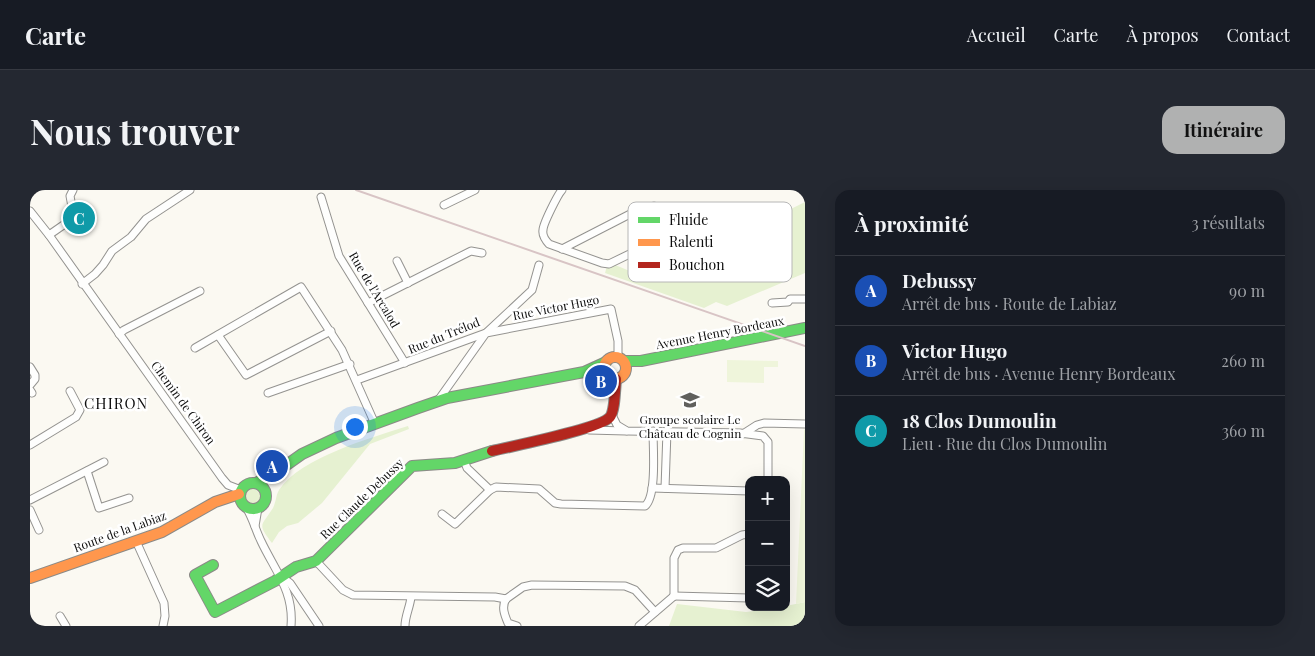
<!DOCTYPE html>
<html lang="fr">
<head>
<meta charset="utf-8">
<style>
  body { margin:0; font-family:"Playfair Display",serif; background:#242831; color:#f1f3f6 }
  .controls { position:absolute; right:15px; bottom:15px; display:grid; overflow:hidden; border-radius:10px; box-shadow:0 5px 20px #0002 }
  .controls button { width:45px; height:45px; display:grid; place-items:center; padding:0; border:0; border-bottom:1px solid #363941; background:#171b24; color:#f1f3f6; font:25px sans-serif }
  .you { position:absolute; left:324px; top:236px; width:18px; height:18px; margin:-12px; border:4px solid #fff; border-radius:50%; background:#1a73e8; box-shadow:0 0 0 8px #1a73e833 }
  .badge { display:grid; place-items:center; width:32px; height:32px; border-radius:50%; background:#b0b1b1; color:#fff; font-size:16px; font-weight:700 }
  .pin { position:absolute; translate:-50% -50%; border:2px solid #fff; box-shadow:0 1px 5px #0006 }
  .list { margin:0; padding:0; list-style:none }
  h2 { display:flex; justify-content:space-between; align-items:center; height:65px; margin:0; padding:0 20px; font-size:21px }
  h2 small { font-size:16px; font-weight:400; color:#9ea1a6 }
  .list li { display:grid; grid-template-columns:32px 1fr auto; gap:15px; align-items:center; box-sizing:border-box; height:70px; padding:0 20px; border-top:1px solid #363941 }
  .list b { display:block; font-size:19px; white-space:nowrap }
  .list p { margin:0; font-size:16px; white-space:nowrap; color:#9ea1a6 }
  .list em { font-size:16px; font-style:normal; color:#9ea1a6 }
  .icon { flex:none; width:28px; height:28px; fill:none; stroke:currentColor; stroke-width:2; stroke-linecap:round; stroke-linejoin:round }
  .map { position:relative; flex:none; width:775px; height:436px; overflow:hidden; border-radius:15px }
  header { display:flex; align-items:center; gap:30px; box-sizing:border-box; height:70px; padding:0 25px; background:#171b24; border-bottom:1px solid #363941 }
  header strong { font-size:24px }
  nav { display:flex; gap:28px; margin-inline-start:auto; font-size:18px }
  .intro { display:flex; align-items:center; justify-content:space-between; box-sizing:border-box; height:120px; padding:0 30px }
  h1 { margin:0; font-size:35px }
  .button { padding:12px 22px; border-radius:15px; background:#b0b1b1; color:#111; font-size:18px; font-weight:700 }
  main { display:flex; gap:30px; padding:0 30px }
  aside { flex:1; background:#171b24; border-radius:15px; box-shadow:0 5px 20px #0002 }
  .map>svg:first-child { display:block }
  .green { fill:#e6f1d1 }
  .pitch { fill:#eff5db }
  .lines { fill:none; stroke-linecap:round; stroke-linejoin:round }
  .street-casing { stroke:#949390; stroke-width:9 }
  .fast-casing { stroke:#8b8a87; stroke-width:12 }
  .slow-casing { stroke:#8b8a87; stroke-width:12 }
  .jam-casing { stroke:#8b8a87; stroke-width:12 }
  .street { stroke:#fefefd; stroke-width:7 }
  .fast { stroke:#63d668; stroke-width:10 }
  .slow { stroke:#ff974d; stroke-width:10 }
  .jam { stroke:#b3261e; stroke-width:10 }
  .rail { stroke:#d8c4c5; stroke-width:2 }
  .labels { text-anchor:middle; stroke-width:5; stroke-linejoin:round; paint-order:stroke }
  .street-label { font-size:12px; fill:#0d0d0d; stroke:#fff }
  .poi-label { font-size:12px; fill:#0d0d0d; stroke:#fff }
  .quarter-label { font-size:15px; letter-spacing:1px; fill:#0d0d0d; stroke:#fff }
  .key { fill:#fff; stroke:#b6b6b6; stroke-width:1 }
  .key-label { font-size:14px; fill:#0d0d0d }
</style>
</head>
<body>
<header>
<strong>Carte</strong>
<nav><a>Accueil</a><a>Carte</a><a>À propos</a><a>Contact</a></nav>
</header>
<div class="intro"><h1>Nous trouver</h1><a class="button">Itinéraire</a></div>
<main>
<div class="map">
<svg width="775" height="436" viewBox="0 0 775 436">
  <rect width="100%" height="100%" fill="#fbf9f2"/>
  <!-- green -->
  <g class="green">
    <path d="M 775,12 L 775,83 L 697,116 L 686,112 L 674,118 L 575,83 L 578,72 L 619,89 Z"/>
    <path d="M 378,236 L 379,239 L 340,254 L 292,313 L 268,333 L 257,336 L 249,342 L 242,353 C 227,333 231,337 243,318 C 246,312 246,305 249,300 C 271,267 341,248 378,236 Z"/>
    <circle cx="222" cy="307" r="8"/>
    <path d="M 775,412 L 775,436 L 639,436 L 647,414 L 716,422 L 756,417 L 756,416 Z"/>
  </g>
  <!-- pitch -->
  <g class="pitch">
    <path d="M 697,170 L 748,171 L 748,177 L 734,177 L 734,193 L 697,192 Z"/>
    <path d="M 775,239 L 775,412 L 766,414 L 774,240 Z"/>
  </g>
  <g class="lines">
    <!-- street casing -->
    <g class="street-casing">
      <g id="street">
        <path d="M 532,0 C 528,4 513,34 513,40 C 512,45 516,51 519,54 L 572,73 L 579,74 L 682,24 L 688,21 L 692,30"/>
        <path d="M 291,7 L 309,66 L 375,173"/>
        <path d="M 414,15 L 445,0"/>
        <path d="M 0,21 L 19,45 L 192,288 L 198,295 L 211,300"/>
        <path d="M 19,45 L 42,29 L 43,22 L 40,6 L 43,0"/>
        <path d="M 532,59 L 604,22 L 624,16"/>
        <path d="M 367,71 L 378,93"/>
        <path d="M 52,94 L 65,84 L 73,75 L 82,61 L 101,47 L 116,29 L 160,0"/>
        <path d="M 338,113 L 441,61 L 452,63"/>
        <path d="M 742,113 L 758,112 L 760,109 L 775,109"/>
        <path d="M 89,144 L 94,140 L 170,101"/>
        <path d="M 188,145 L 216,185 L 301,141"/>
        <path d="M 165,158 L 271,97 L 312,160 L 345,234"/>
        <path d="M 0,177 L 5,185 L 5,189 L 0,195"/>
        <path d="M 327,190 L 456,143 L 502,100 L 509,75"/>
        <path d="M 0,200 L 2,203"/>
        <path d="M 238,203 L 320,174"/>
        <path d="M 407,212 L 456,143 L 581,119 L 588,151 L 588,168"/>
        <path d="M 582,225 L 587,235 L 597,241 L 710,243 L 733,246 L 738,252 L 738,290"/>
        <path d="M 559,240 L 596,241"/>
        <path d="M 713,244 L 727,235 L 734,233 L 775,234"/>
        <path d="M 0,255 L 46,227 L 50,220 L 40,201"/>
        <path d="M 434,270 L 437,278 L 460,300"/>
        <path d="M 57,281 L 69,318 L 99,308"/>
        <path d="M 622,298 L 719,301"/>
        <path d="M 635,298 L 637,241"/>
        <path d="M 0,310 L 74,272"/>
        <path d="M 217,319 C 223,329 226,341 231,351 C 245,381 264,401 261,436"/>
        <path d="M 0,320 L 9,340"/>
        <path d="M 412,324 L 425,334 L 460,300 L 466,297 L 509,299 L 525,313 L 531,314 L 615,316 C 627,306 623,258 623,241"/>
        <path d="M 225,336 L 228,318"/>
        <path d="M 106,351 L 134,413 L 135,426 L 133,436"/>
        <path d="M 286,371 L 313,400 L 323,405 L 465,407 L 476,409"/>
        <path d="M 252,387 L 260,393 L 289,436"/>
        <path d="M 644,406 L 644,368 L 648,360 L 653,358 L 686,358 L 712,345 L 719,344"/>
        <path d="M 644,406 L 719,408"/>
        <path d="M 476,409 L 493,397 L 502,395 L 595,396 L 605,400 L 625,422"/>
        <path d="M 476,409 C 471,417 475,426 478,433 L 487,436"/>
        <path d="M 30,426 L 36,436"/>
        <path d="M 375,436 C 375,426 380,417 381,407"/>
        <path d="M 609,436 L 644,406"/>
      </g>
    </g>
    <!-- fast casing -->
    <g class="fast-casing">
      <g id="fast">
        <path d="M 594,171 L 611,171 L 775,138"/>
        <circle cx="223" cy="306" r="13"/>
        <path d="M 226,293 L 248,281 L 272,264 L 306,248 L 388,218 L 417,208 L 554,182 L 576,172"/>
        <path d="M 183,375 L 165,385 L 185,422 L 245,391 L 266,377 L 286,371 L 382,276 L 425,273 L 462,261"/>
      </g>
    </g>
    <!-- slow casing -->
    <g class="slow-casing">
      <g id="slow">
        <circle cx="585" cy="178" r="11"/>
        <path d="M 0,388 L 132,342 L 185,312 L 209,304"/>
      </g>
    </g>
    <!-- jam casing -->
    <g class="jam-casing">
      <path id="jam" d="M 462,261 C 482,256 570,239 580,227 C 585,221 585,198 586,189"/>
    </g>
    <!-- street -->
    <use href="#street" class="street"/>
    <!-- fast -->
    <use href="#fast" class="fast"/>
    <!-- slow -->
    <use href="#slow" class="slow"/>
    <!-- jam -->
    <use href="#jam" class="jam"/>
    <!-- rail -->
    <path class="rail" d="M 326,0 L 775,156"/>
  </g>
  <!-- icons -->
  <defs>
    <g id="school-bare" transform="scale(1.5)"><path d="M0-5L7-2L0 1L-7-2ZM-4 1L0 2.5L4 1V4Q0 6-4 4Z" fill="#60605d" stroke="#fff" stroke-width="2.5" paint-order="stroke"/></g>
  </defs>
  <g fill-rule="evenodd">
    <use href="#school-bare" x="660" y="210"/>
  </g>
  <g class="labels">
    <!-- street labels -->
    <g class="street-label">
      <text transform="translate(344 100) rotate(59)" y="4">Rue de l'Arcalod</text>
      <text transform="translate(526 118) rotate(-11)" y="4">Rue Victor Hugo</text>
      <text transform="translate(690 143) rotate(-11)" y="4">Avenue Henry Bordeaux</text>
      <text transform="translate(414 146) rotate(-22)" y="4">Rue du Trélod</text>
      <text transform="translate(153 213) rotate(54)" y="4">Chemin de Chiron</text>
      <text transform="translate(332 309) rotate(-44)" y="4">Rue Claude Debussy</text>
      <text transform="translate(90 342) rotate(-20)" y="4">Route de la Labiaz</text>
    </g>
    <!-- poi labels -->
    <g class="poi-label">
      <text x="660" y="234">Groupe scolaire Le<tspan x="660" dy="14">Château de Cognin</tspan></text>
    </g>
    <!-- quarter labels -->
    <g class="quarter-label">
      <text x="86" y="219">CHIRON</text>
    </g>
  </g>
  <!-- legend -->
  <rect x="598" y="12" width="164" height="80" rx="8" class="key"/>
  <rect x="608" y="27" width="22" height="6" fill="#63d668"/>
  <rect x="608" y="49" width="22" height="7" fill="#ff974d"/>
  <rect x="608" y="72" width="22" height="6" fill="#b3261e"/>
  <g class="key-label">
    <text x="639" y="35">Fluide</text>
    <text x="639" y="57">Ralenti</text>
    <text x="639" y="80">Bouchon</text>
  </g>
</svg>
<div class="controls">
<button>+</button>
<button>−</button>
<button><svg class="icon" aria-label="layers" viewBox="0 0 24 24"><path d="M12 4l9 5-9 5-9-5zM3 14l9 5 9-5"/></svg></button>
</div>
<div class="you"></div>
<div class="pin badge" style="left:242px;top:276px;background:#1a4fb4">A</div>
<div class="pin badge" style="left:571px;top:191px;background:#1a4fb4">B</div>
<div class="pin badge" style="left:49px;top:28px;background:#0f9aa8">C</div>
</div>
<aside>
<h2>À proximité<small>3 résultats</small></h2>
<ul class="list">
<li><span class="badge" style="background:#1a4fb4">A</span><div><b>Debussy</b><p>Arrêt de bus · Route de Labiaz</p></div><em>90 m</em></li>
<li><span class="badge" style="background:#1a4fb4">B</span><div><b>Victor Hugo</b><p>Arrêt de bus · Avenue Henry Bordeaux</p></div><em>260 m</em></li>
<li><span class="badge" style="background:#0f9aa8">C</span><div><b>18 Clos Dumoulin</b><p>Lieu · Rue du Clos Dumoulin</p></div><em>360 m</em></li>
</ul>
</aside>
</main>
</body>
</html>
